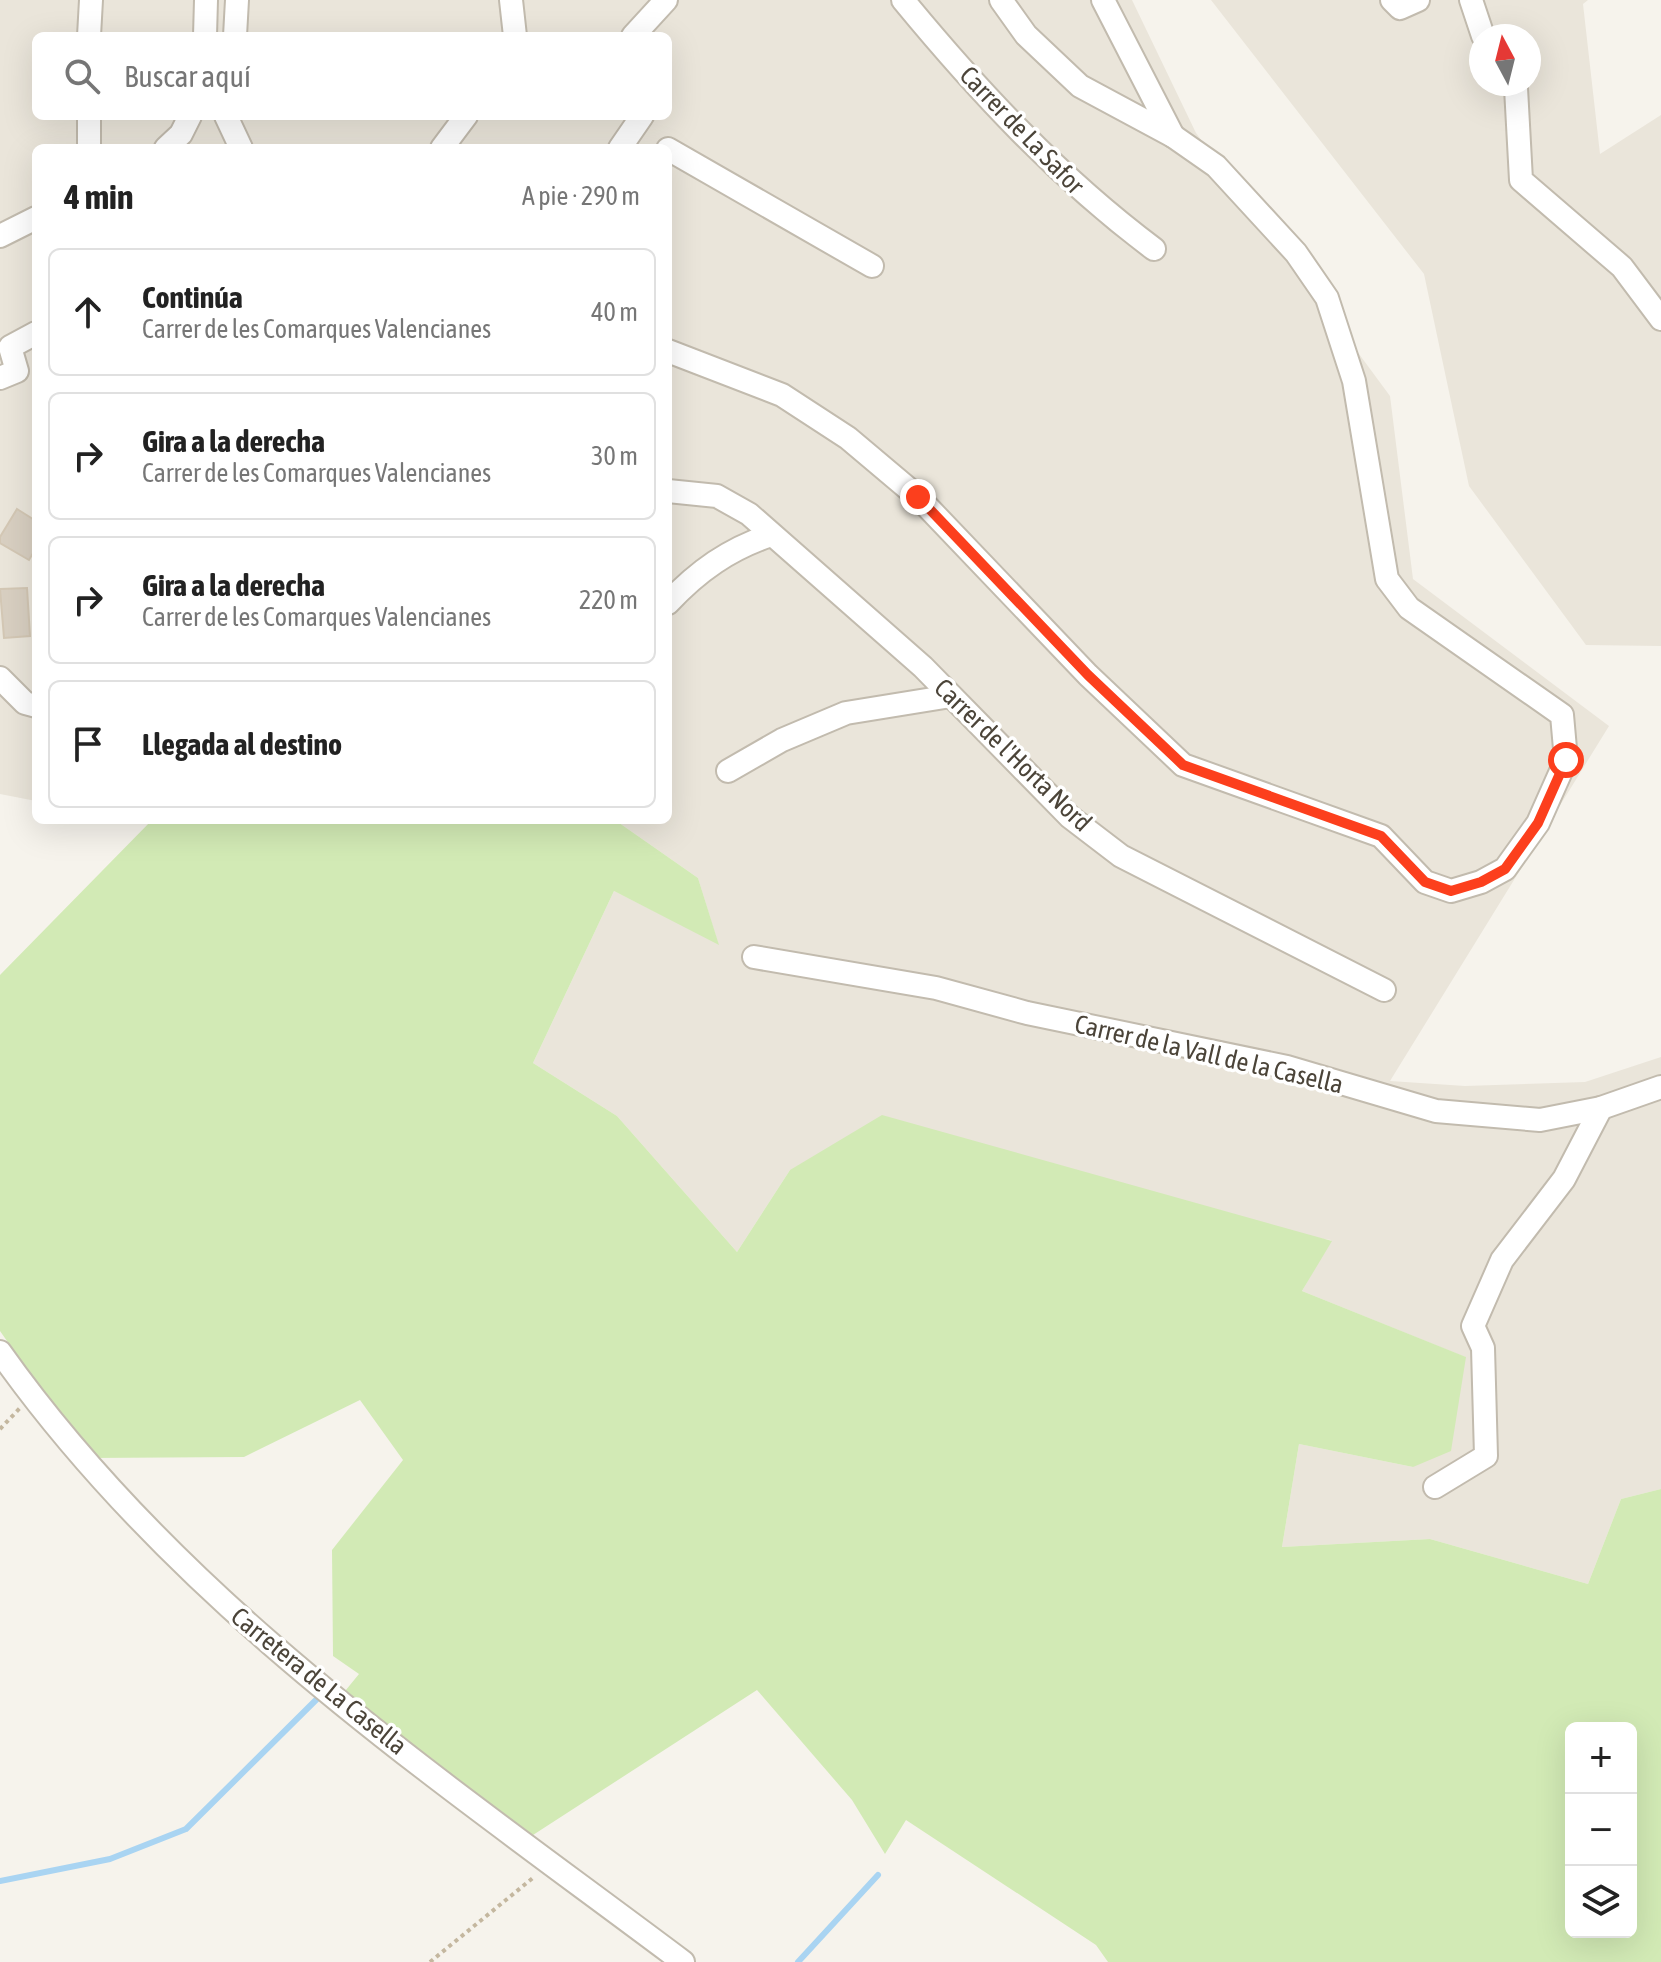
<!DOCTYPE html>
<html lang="es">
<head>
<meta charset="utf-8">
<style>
  body { margin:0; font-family:"Asap Condensed",sans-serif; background:#f6f6f6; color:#222 }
  .controls { position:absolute; right:24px; bottom:24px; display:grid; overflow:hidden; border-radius:12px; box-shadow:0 8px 32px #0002 }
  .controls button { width:72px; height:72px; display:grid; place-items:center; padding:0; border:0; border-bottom:2px solid #e0e0e0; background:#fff; color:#222; font:40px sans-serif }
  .compass { position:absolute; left:1469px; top:24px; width:72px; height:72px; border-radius:50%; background:#fff; box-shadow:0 8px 32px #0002; rotate:353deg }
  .stop { position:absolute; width:24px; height:24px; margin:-18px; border:6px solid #fc3f1d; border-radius:50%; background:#fff }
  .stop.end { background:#fc3f1d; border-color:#fff; box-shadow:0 2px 8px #0008 }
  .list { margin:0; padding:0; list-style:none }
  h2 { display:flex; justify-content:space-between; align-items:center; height:104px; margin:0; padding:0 32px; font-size:34px }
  h2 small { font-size:26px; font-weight:400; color:#767676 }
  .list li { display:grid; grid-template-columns:52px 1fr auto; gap:24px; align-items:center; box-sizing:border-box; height:128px; margin:0 16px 16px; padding:0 16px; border:2px solid #e0e0e0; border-radius:12px }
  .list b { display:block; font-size:30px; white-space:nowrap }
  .list p { margin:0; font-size:26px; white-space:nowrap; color:#767676 }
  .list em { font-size:26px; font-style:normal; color:#767676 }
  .icon { flex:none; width:44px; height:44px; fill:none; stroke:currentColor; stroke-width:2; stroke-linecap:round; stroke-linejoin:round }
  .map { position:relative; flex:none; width:1661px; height:1962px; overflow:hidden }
  .search { position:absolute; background:#fff; box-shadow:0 8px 32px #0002; left:32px; top:32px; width:640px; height:88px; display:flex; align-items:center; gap:20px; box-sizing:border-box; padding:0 28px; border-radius:12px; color:#767676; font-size:30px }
  .panel { position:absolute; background:#fff; box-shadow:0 8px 32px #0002; left:32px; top:144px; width:640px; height:680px; border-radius:12px }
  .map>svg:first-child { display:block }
  .residential { fill:#eae5da; fill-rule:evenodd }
  .green { fill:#d2eab5; fill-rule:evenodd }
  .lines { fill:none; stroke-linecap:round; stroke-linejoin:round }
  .stream { stroke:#a9d4f2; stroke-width:6 }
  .building { fill:#d8cfc1; stroke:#d3c7b4; stroke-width:2 }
  .minor-casing { stroke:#c2bbae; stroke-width:26 }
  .path { stroke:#c4b79f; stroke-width:4; stroke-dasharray:4 4; stroke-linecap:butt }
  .minor { stroke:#fff; stroke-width:22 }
  .route { stroke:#fc3f1d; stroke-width:10 }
  .labels { text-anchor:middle; stroke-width:7; stroke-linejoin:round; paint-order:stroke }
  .street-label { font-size:26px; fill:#4b4439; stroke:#fff }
</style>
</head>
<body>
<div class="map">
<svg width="1661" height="1962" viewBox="0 0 1661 1962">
  <rect width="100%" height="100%" fill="#f6f3ec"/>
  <!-- residential -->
  <g class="residential">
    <path d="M 0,0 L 1132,0 L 1196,133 L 1390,396 L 1413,579 L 1609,726 L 1390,1081 L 1465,1086 L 1585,1082 L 1661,1057 L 1661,1489 L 1621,1499 L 1588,1584 L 1430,1539 L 1282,1547 L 1299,1444 L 1413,1467 L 1465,1357 L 1302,1291 L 1331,1240 L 790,1170 L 737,1252 L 617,1116 L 533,1063 L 614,891 L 718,943 L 698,878 L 615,820 L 668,820 L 668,148 L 36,148 L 36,801 L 0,794 ZM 36,36 L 668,36 L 668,116 L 36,116 Z"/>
    <path d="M 1211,0 L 1588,0 L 1583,4 L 1600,154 L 1661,115 L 1661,646 L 1586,645 L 1469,486 L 1424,274 ZM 1481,36 L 1529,36 L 1529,84 L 1481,84 Z"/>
  </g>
  <!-- green -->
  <path class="green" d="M 152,820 L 615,820 L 698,878 L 719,945 L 614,891 L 533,1063 L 617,1116 L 737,1252 L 790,1170 L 882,1115 L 1332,1241 L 1302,1291 L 1466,1357 L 1451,1451 L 1413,1467 L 1299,1444 L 1282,1547 L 1430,1539 L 1588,1584 L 1621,1499 L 1661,1489 L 1661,1962 L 1108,1962 L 1096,1945 L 906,1820 L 885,1854 L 852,1800 L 757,1690 L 533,1835 L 341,1696 L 359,1674 L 333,1656 L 332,1550 L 403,1460 L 360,1400 L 244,1457 L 89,1458 L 0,1331 L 0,975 ZM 1571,1728 L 1631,1728 L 1631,1932 L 1571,1932 Z"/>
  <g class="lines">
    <!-- stream -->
    <g class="stream">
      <path d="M 0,1881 L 110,1859 L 186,1829 L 322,1694"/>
      <path d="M 798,1962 L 878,1875"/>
    </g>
  </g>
  <!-- building -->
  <g class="building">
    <path d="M 17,509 L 36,521 L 36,548 L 29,560 L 0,543 L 0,537 Z"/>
    <path d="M 27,588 L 30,636 L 4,638 L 0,589 Z"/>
  </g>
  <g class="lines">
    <!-- minor casing -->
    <g class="minor-casing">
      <g id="minor">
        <path d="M 511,0 L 515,36"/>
        <path d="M 903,0 C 978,91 1059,178 1154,249"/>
        <path d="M 1103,0 L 1173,136"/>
        <path d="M 1392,0 L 1400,8 L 1418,0"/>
        <path d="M 1471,0 L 1483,36"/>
        <path d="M 89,36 L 91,0"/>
        <path d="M 205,36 L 206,0"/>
        <path d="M 235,36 L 237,0"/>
        <path d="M 633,36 L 666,0"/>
        <path d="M 1512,84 L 1516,88 L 1521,180 L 1622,267 L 1661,319"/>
        <path d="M 226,116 L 241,148"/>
        <path d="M 89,148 L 89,116"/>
        <path d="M 166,148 L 181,134 L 190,116"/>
        <path d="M 442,148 L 466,116"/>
        <path d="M 620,148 L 642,116"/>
        <path d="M 668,149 L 872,266"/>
        <path d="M 0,236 L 36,218"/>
        <path d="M 668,351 L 782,395 L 848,438 L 918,497 L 1088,675 L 1183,765 L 1381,836 L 1425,882 L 1451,891 L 1481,882 L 1505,869 L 1538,823 L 1566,760 L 1562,715 L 1409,608 L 1387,579 L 1354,381 L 1327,298 L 1296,253 L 1216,166 L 1173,136 L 1080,86 L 1026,35 L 1001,0"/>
        <path d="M 0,378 L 17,371 L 10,347 L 36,333"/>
        <path d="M 668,491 L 717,496 L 749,514 L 923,667 L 1070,817 L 1121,856 L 1384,990"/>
        <path d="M 668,603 C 698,571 729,549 771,535"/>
        <path d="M 0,678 L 25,703 L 36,706"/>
        <path d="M 728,771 L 782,740 L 846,713 L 951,696"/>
        <path d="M 754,957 L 936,988 L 1027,1013 L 1287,1067 L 1436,1111 L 1540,1120 L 1601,1108 L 1661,1087"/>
        <path d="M 0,1352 C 179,1605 438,1778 683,1962"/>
        <path d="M 1435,1487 L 1486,1456 L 1483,1348 L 1473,1326 L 1502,1260 L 1564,1179 L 1601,1108"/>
      </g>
    </g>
    <!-- path -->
    <g class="path">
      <path d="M 0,1429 L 20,1408"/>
      <path d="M 430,1962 L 534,1877"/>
    </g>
    <!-- minor -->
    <use href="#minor" class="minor"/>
  </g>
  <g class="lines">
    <!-- route -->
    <path class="route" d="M 918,497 L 1088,675 L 1183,765 L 1381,836 L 1425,882 L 1451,891 L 1481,882 L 1505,869 L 1538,823 L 1566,760"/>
  </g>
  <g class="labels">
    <!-- street labels -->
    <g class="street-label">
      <text transform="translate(1022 130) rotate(46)" y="9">Carrer de La Safor</text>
      <text transform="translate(1013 755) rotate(44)" y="9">Carrer de l'Horta Nord</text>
      <text transform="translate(1209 1054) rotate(13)" y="9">Carrer de la Vall de la Casella</text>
      <text transform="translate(319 1681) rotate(39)" y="9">Carretera de La Casella</text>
    </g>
  </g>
</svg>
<div class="controls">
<button>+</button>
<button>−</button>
<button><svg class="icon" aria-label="layers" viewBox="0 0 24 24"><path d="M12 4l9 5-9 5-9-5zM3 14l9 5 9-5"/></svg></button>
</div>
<svg class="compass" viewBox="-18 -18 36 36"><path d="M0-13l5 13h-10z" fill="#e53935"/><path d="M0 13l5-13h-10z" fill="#767676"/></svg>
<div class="stop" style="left:1566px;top:760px"></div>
<div class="stop end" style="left:918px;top:497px"></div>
<div class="search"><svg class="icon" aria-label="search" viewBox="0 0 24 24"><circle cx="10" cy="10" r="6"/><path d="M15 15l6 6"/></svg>Buscar aquí</div>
<section class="panel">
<h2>4 min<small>A pie · 290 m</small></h2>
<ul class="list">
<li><svg class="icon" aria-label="ahead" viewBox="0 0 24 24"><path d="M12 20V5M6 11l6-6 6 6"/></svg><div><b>Continúa</b><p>Carrer de les Comarques Valencianes</p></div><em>40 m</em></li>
<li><svg class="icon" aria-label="right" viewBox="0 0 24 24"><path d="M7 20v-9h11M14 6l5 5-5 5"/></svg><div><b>Gira a la derecha</b><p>Carrer de les Comarques Valencianes</p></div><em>30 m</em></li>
<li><svg class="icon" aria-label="right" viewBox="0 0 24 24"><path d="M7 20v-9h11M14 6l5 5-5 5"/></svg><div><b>Gira a la derecha</b><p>Carrer de les Comarques Valencianes</p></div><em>220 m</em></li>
<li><svg class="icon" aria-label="arrive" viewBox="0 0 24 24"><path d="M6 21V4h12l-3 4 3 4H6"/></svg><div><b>Llegada al destino</b></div></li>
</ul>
</section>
</div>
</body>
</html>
